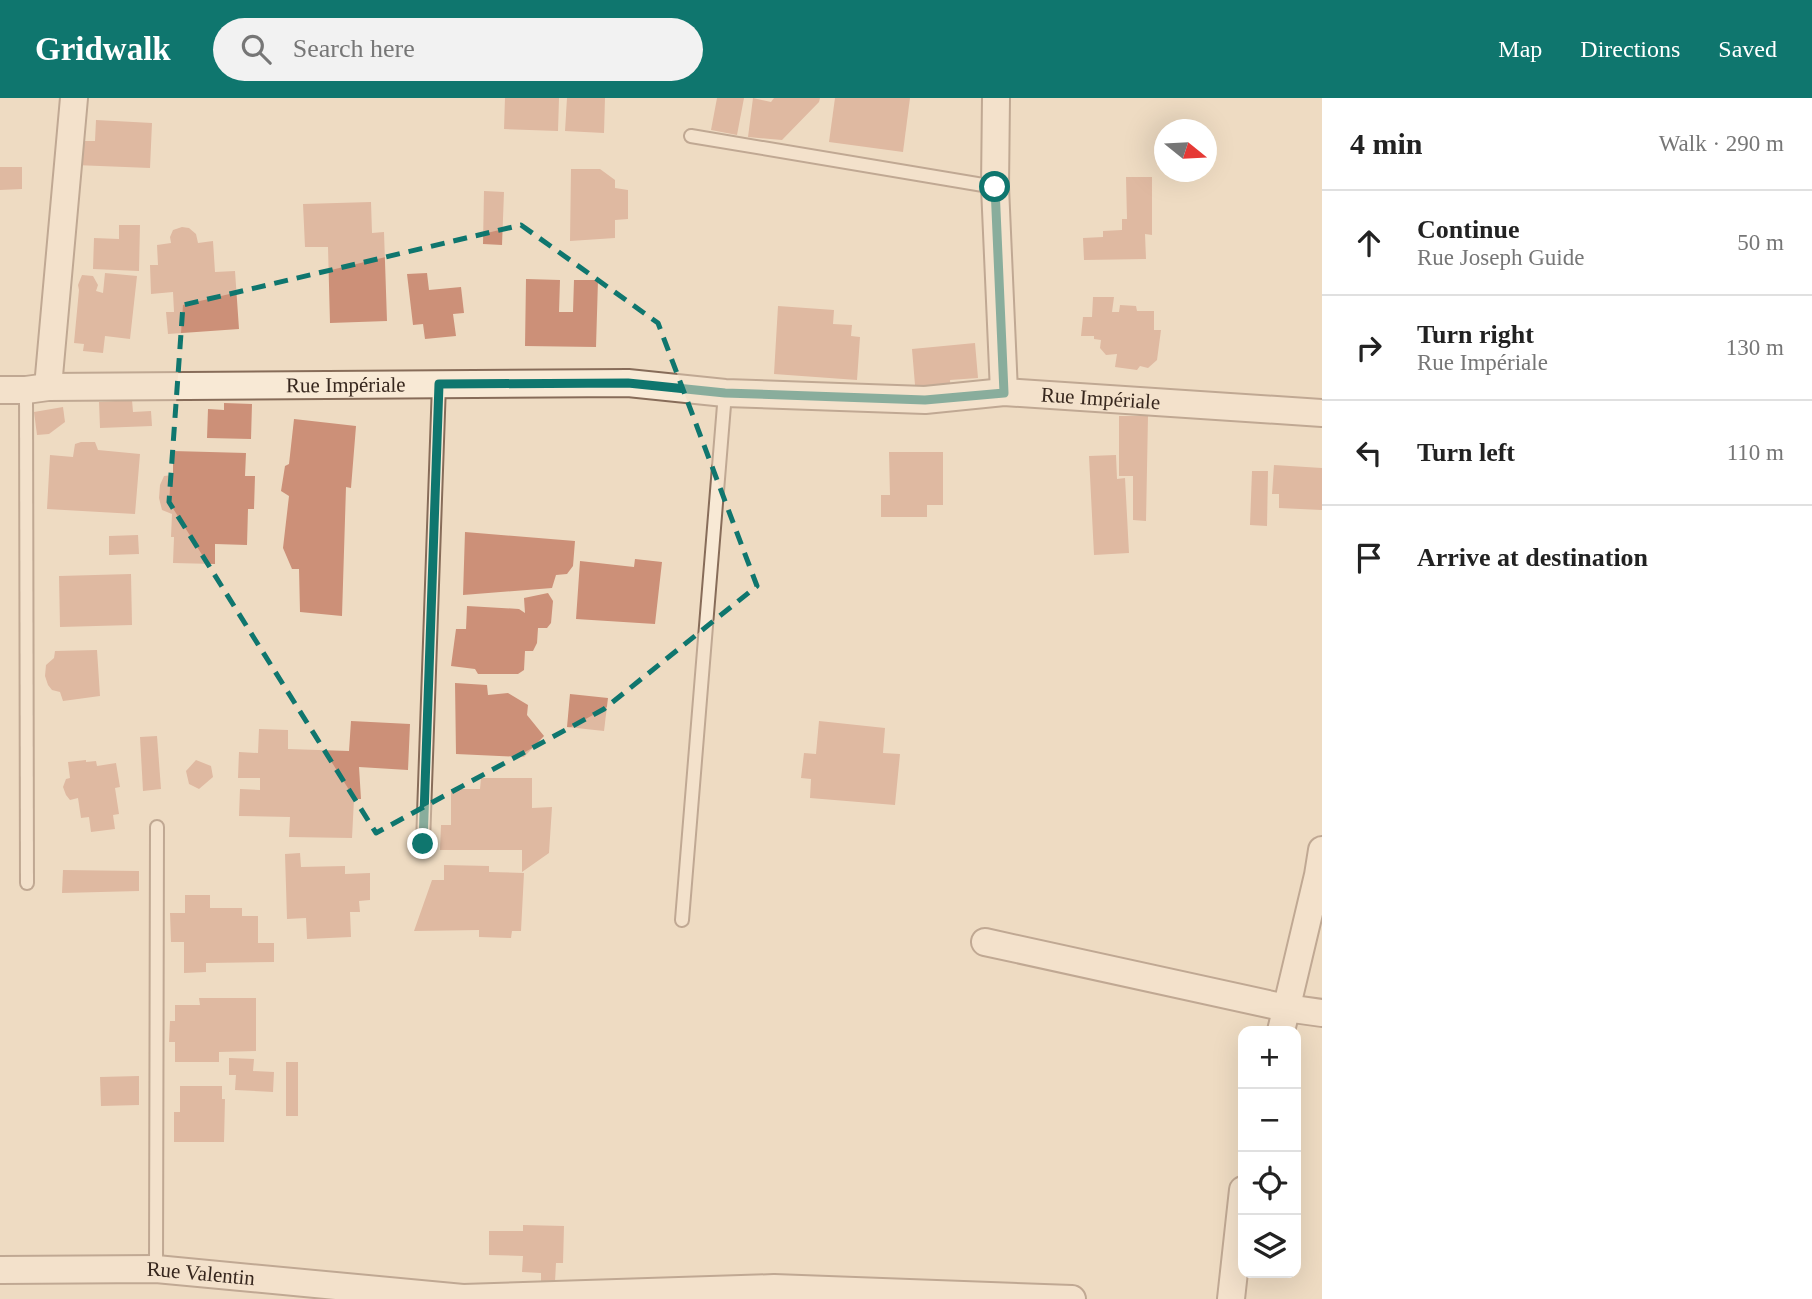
<!DOCTYPE html>
<html lang="en">
<head>
<meta charset="utf-8">
<style>
  body { margin:0; font-family:Georgia,serif; background:#f2f2f2; color:#222 }
  .controls { position:absolute; right:21px; bottom:21px; display:grid; overflow:hidden; border-radius:14px; box-shadow:0 7px 28px #0002 }
  .controls button { width:63px; height:63px; display:grid; place-items:center; padding:0; border:0; border-bottom:2px solid #e0e0e0; background:#fff; color:#222; font:35px sans-serif }
  .compass { position:absolute; left:1154px; top:21px; width:63px; height:63px; border-radius:50%; background:#fff; box-shadow:0 7px 28px #0002; rotate:108deg }
  .stop { position:absolute; width:21px; height:21px; margin:-16px; border:5px solid #0f766e; border-radius:50%; background:#fff }
  .stop.end { background:#0f766e; border-color:#fff; box-shadow:0 2px 7px #0008 }
  .list { margin:0; padding:0; list-style:none }
  h2 { display:flex; justify-content:space-between; align-items:center; height:91px; margin:0; padding:0 28px; font-size:30px }
  h2 small { font-size:23px; font-weight:400; color:#767676 }
  .list li { display:grid; grid-template-columns:46px 1fr auto; gap:21px; align-items:center; box-sizing:border-box; height:105px; padding:0 28px; border-top:2px solid #e0e0e0 }
  .list b { display:block; font-size:26px; white-space:nowrap }
  .list p { margin:0; font-size:23px; white-space:nowrap; color:#767676 }
  .list em { font-size:23px; font-style:normal; color:#767676 }
  .icon { flex:none; width:38px; height:38px; fill:none; stroke:currentColor; stroke-width:2; stroke-linecap:round; stroke-linejoin:round }
  .map { position:relative; flex:none; width:1322px; height:1201px; overflow:hidden }
  header { display:flex; align-items:center; gap:42px; box-sizing:border-box; height:98px; padding:0 35px; background:#0f766e; color:#fff }
  header strong { font-size:33px }
  nav { display:flex; gap:38px; margin-inline-start:auto; font-size:24px }
  .search { width:490px; height:63px; background:#f2f2f2; display:flex; align-items:center; gap:18px; box-sizing:border-box; padding:0 24px; border-radius:38px; color:#767676; font-size:26px }
  main { display:flex }
  aside { flex:1; background:#fff }
  .map>svg:first-child { display:block }
  .building { fill:#cc9078 }
  .lines { fill:none; stroke-linecap:round; stroke-linejoin:round }
  .lane-casing { stroke:#876c59; stroke-width:16 }
  .street-casing { stroke:#876c59; stroke-width:30 }
  .lane { stroke:#f8e9d5; stroke-width:12 }
  .street { stroke:#f8e9d5; stroke-width:26 }
  .route { stroke:#0f766e; stroke-width:9 }
  .marked { fill:none; stroke:#0f766e; stroke-width:5; stroke-dasharray:14 9; stroke-linejoin:round }
  .labels { text-anchor:middle; stroke-width:5; stroke-linejoin:round; paint-order:stroke }
  .street-label { font-size:21px; fill:#37271e; stroke:#f5e6d2 }
</style>
</head>
<body>
<header>
<strong>Gridwalk</strong>
<div class="search"><svg class="icon" aria-label="search" viewBox="0 0 24 24"><circle cx="10" cy="10" r="6"/><path d="M15 15l6 6"/></svg>Search here</div>
<nav><a>Map</a><a>Directions</a><a>Saved</a></nav>
</header>
<main>
<div class="map">
<svg width="1322" height="1201" viewBox="0 0 1322 1201">
  <rect width="100%" height="100%" fill="#eedbc2"/>
  <!-- building -->
  <g class="building">
    <path d="M 505,0 L 559,0 L 558,33 L 504,31 Z"/>
    <path d="M 567,0 L 605,0 L 604,35 L 565,33 Z"/>
    <path d="M 717,0 L 744,0 L 737,37 L 711,32 Z"/>
    <path d="M 753,0 L 771,4 L 774,0 L 820,0 L 819,4 L 782,42 L 748,39 Z"/>
    <path d="M 835,0 L 910,0 L 903,54 L 829,44 Z"/>
    <path d="M 96,22 L 152,25 L 150,70 L 75,67 L 77,43 L 95,43 Z"/>
    <path d="M 0,69 L 22,69 L 22,91 L 0,92 Z"/>
    <path d="M 571,71 L 600,71 L 615,82 L 615,90 L 628,92 L 628,121 L 615,122 L 615,140 L 570,143 Z"/>
    <path d="M 1126,79 L 1152,79 L 1152,137 L 1145,136 L 1146,161 L 1084,162 L 1083,140 L 1103,139 L 1103,133 L 1122,132 L 1122,121 L 1127,121 Z"/>
    <path d="M 484,93 L 504,94 L 502,147 L 483,146 Z"/>
    <path d="M 371,104 L 372,135 L 384,134 L 387,223 L 330,225 L 328,149 L 305,149 L 303,106 Z"/>
    <path d="M 119,127 L 140,127 L 139,173 L 93,171 L 94,140 L 119,141 Z"/>
    <path d="M 182,129 L 189,130 L 196,136 L 198,145 L 213,143 L 215,174 L 235,173 L 239,231 L 168,236 L 166,214 L 174,214 L 173,194 L 151,196 L 150,167 L 158,167 L 157,147 L 171,145 L 170,139 L 173,132 Z"/>
    <path d="M 105,175 L 137,178 L 130,241 L 105,238 L 103,255 L 83,253 L 84,246 L 74,245 L 79,192 L 78,187 L 82,177 L 93,178 L 98,187 L 96,193 L 103,195 Z"/>
    <path d="M 427,175 L 429,192 L 461,189 L 464,215 L 453,216 L 456,238 L 425,241 L 423,226 L 413,227 L 407,176 Z"/>
    <path d="M 526,181 L 560,182 L 559,214 L 573,214 L 574,182 L 598,182 L 596,249 L 525,248 Z"/>
    <path d="M 1093,199 L 1114,199 L 1112,214 L 1119,214 L 1120,207 L 1136,208 L 1137,213 L 1154,213 L 1154,232 L 1161,232 L 1157,262 L 1148,270 L 1140,268 L 1137,272 L 1115,269 L 1117,256 L 1106,257 L 1100,250 L 1101,242 L 1094,241 L 1094,238 L 1081,238 L 1083,219 L 1092,219 Z"/>
    <path d="M 778,208 L 834,212 L 833,226 L 852,227 L 851,238 L 860,239 L 857,282 L 774,276 Z"/>
    <path d="M 975,245 L 978,280 L 950,282 L 951,296 L 916,299 L 912,251 Z"/>
    <path d="M 132,302 L 133,314 L 151,313 L 152,328 L 100,330 L 99,304 Z"/>
    <path d="M 224,305 L 252,306 L 251,341 L 207,340 L 208,311 L 224,312 Z"/>
    <path d="M 63,309 L 65,324 L 49,336 L 37,337 L 34,314 Z"/>
    <path d="M 1119,318 L 1148,318 L 1146,423 L 1133,422 L 1133,378 L 1119,378 Z"/>
    <path d="M 294,321 L 356,328 L 351,390 L 346,389 L 342,518 L 300,514 L 299,471 L 292,471 L 283,450 L 289,398 L 281,393 L 285,368 L 289,366 Z"/>
    <path d="M 81,344 L 95,344 L 98,352 L 140,356 L 135,416 L 47,411 L 50,357 L 73,359 L 75,346 Z"/>
    <path d="M 173,353 L 246,355 L 245,378 L 255,378 L 254,411 L 248,411 L 247,447 L 215,446 L 215,466 L 173,465 L 174,439 L 171,439 L 172,416 L 162,412 L 159,400 L 160,387 L 164,378 L 173,377 Z"/>
    <path d="M 889,354 L 943,354 L 943,407 L 927,407 L 927,419 L 881,419 L 881,397 L 890,397 Z"/>
    <path d="M 1116,357 L 1117,381 L 1125,380 L 1129,455 L 1094,457 L 1089,358 Z"/>
    <path d="M 1274,367 L 1322,370 L 1322,412 L 1279,410 L 1279,396 L 1272,396 Z"/>
    <path d="M 1252,373 L 1268,373 L 1267,428 L 1250,427 Z"/>
    <path d="M 465,434 L 575,443 L 573,468 L 567,476 L 556,477 L 552,490 L 463,497 Z"/>
    <path d="M 138,437 L 139,456 L 109,457 L 109,438 Z"/>
    <path d="M 635,461 L 662,464 L 655,526 L 576,521 L 580,463 L 634,469 Z"/>
    <path d="M 131,476 L 132,527 L 60,529 L 59,478 Z"/>
    <path d="M 548,495 L 553,503 L 551,525 L 547,530 L 538,530 L 537,545 L 533,553 L 525,553 L 524,572 L 518,576 L 478,576 L 475,571 L 451,568 L 456,531 L 466,531 L 467,508 L 519,511 L 525,515 L 524,500 Z"/>
    <path d="M 97,552 L 100,598 L 63,603 L 60,594 L 52,592 L 48,587 L 45,578 L 46,567 L 54,560 L 55,553 Z"/>
    <path d="M 455,585 L 487,587 L 488,597 L 508,595 L 528,607 L 527,617 L 544,638 L 524,659 L 456,656 Z"/>
    <path d="M 570,596 L 608,600 L 604,633 L 567,629 Z"/>
    <path d="M 351,623 L 410,626 L 408,672 L 359,669 L 361,701 L 354,701 L 352,740 L 289,739 L 290,719 L 239,718 L 240,691 L 260,692 L 260,680 L 238,680 L 239,654 L 258,655 L 259,631 L 288,632 L 288,651 L 349,653 Z"/>
    <path d="M 819,623 L 885,630 L 883,655 L 900,656 L 895,707 L 810,700 L 811,681 L 801,680 L 804,655 L 816,656 Z"/>
    <path d="M 157,638 L 161,691 L 143,693 L 140,639 Z"/>
    <path d="M 86,662 L 86,664 L 96,663 L 97,668 L 116,665 L 120,689 L 115,690 L 119,716 L 113,717 L 115,731 L 91,734 L 89,719 L 81,720 L 78,700 L 70,702 L 66,697 L 63,689 L 66,681 L 70,680 L 68,664 Z"/>
    <path d="M 196,662 L 211,668 L 213,679 L 199,691 L 189,686 L 186,673 Z"/>
    <path d="M 481,680 L 532,680 L 532,710 L 552,709 L 549,755 L 522,774 L 522,752 L 440,752 L 441,727 L 451,727 L 451,691 L 480,691 Z"/>
    <path d="M 300,755 L 301,769 L 345,768 L 345,776 L 370,775 L 370,802 L 359,803 L 360,814 L 350,814 L 351,839 L 307,841 L 306,820 L 287,821 L 285,756 Z"/>
    <path d="M 444,767 L 489,768 L 489,774 L 524,775 L 521,833 L 512,833 L 511,840 L 479,839 L 479,832 L 414,833 L 432,782 L 444,782 Z"/>
    <path d="M 63,772 L 139,773 L 139,793 L 62,795 Z"/>
    <path d="M 185,797 L 210,797 L 210,810 L 242,810 L 242,818 L 258,818 L 258,845 L 274,845 L 274,864 L 206,865 L 206,874 L 184,875 L 184,844 L 171,844 L 170,815 L 185,815 Z"/>
    <path d="M 199,900 L 256,900 L 256,953 L 219,954 L 219,964 L 175,964 L 175,944 L 169,944 L 170,923 L 175,923 L 175,907 L 200,907 Z"/>
    <path d="M 229,960 L 254,961 L 253,973 L 274,974 L 273,994 L 235,992 L 236,977 L 229,977 Z"/>
    <rect x="286" y="964" width="12" height="54"/>
    <path d="M 139,978 L 139,1007 L 101,1008 L 100,979 Z"/>
    <path d="M 180,988 L 222,988 L 222,1001 L 225,1001 L 224,1044 L 174,1044 L 174,1014 L 180,1014 Z"/>
    <path d="M 523,1127 L 564,1128 L 563,1165 L 556,1165 L 555,1184 L 541,1184 L 541,1175 L 522,1174 L 523,1158 L 489,1157 L 489,1133 L 523,1133 Z"/>
  </g>
  <g class="lines">
    <!-- lane casing -->
    <g class="lane-casing">
      <g id="lane">
        <path d="M 691,38 L 995,89"/>
        <path d="M 26,292 L 27,785"/>
        <path d="M 423,745 L 439,286"/>
        <path d="M 682,822 L 725,295"/>
        <path d="M 156,1171 L 157,729"/>
      </g>
    </g>
    <!-- street casing -->
    <g class="street-casing">
      <g id="street">
        <path d="M 996,0 L 995,89 L 1004,294"/>
        <path d="M 48,289 L 74,0"/>
        <path id="s1" d="M 0,292 L 26,292 L 48,289 L 628,285 L 725,295 L 925,302 L 1004,294 L 1322,315"/>
        <path d="M 985,844 L 1286,910 L 1322,915"/>
        <path d="M 1281,933 L 1318,777 L 1322,752"/>
        <path id="s2" d="M 0,1172 L 156,1171 L 463,1200 L 774,1190 L 1072,1201"/>
        <path d="M 1231,1201 L 1243,1092"/>
      </g>
    </g>
    <!-- lane -->
    <use href="#lane" class="lane"/>
    <!-- street -->
    <use href="#street" class="street"/>
  </g>
  <g class="lines">
    <!-- route -->
    <path class="route" d="M 423,746 L 439,286 L 628,285 L 725,295 L 925,302 L 1004,295 L 995,89"/>
  </g>
  <!-- marked area -->
  <path d="M0 0H1322V1201H0ZM 521,127 L 658,225 L 757,488 L 604,611 L 376,735 L 169,404 L 183,207 Z" fill="#eedbc2" fill-opacity=".55" fill-rule="evenodd"/>
  <path class="marked" d="M 521,127 L 658,225 L 757,488 L 604,611 L 376,735 L 169,404 L 183,207 Z"/>
  <g class="labels">
    <!-- street labels -->
    <g class="street-label">
      <text dy="7" stroke="none"><textPath href="#s1" startOffset="346">Rue Impériale</textPath></text>
      <text dy="7" stroke="none"><textPath href="#s1" startOffset="1102">Rue Impériale</textPath></text>
      <text dy="7" stroke="none"><textPath href="#s2" startOffset="201">Rue Valentin</textPath></text>
    </g>
  </g>
</svg>
<div class="controls">
<button>+</button>
<button>−</button>
<button><svg class="icon" aria-label="locate" viewBox="0 0 24 24"><circle cx="12" cy="12" r="6"/><path d="M12 2v4M12 18v4M2 12h4M18 12h4"/></svg></button>
<button><svg class="icon" aria-label="layers" viewBox="0 0 24 24"><path d="M12 4l9 5-9 5-9-5zM3 14l9 5 9-5"/></svg></button>
</div>
<svg class="compass" viewBox="-18 -18 36 36"><path d="M0-13l5 13h-10z" fill="#e53935"/><path d="M0 13l5-13h-10z" fill="#767676"/></svg>
<div class="stop" style="left:995px;top:89px"></div>
<div class="stop end" style="left:423px;top:746px"></div>
</div>
<aside>
<h2>4 min<small>Walk · 290 m</small></h2>
<ul class="list">
<li><svg class="icon" aria-label="ahead" viewBox="0 0 24 24"><path d="M12 20V5M6 11l6-6 6 6"/></svg><div><b>Continue</b><p>Rue Joseph Guide</p></div><em>50 m</em></li>
<li><svg class="icon" aria-label="right" viewBox="0 0 24 24"><path d="M7 20v-9h11M14 6l5 5-5 5"/></svg><div><b>Turn right</b><p>Rue Impériale</p></div><em>130 m</em></li>
<li><svg class="icon" aria-label="left" viewBox="0 0 24 24"><path d="M17 20v-9H6M10 6l-5 5 5 5"/></svg><div><b>Turn left</b></div><em>110 m</em></li>
<li><svg class="icon" aria-label="arrive" viewBox="0 0 24 24"><path d="M6 21V4h12l-3 4 3 4H6"/></svg><div><b>Arrive at destination</b></div></li>
</ul>
</aside>
</main>
</body>
</html>
